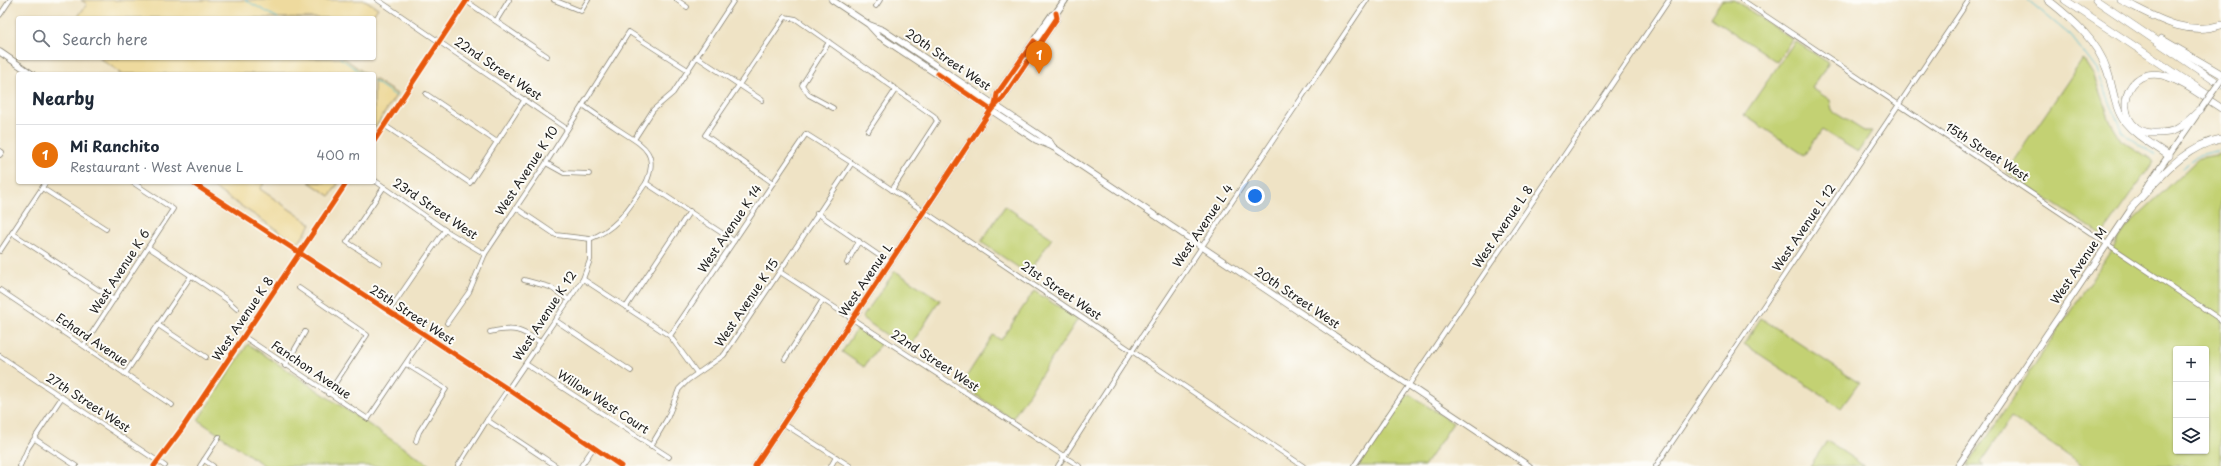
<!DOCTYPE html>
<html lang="en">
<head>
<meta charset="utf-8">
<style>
  body { margin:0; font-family:"Playpen Sans",sans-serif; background:#f6f6f7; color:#1f2937 }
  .controls { position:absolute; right:12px; bottom:12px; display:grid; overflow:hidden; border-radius:4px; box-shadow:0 1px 3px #0004 }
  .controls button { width:36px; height:36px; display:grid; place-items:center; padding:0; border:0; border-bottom:1px solid #e0e1e3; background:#fff; color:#1f2937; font:20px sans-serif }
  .you { position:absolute; left:1255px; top:196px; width:14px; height:14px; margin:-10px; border:3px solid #fff; border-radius:50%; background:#1a73e8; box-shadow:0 0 0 6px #1a73e833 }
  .badge { display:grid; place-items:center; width:26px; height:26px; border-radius:50%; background:#1f6fb2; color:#fff; font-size:13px; font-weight:700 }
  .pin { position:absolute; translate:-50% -33px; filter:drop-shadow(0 1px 2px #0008) }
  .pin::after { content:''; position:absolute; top:21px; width:14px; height:12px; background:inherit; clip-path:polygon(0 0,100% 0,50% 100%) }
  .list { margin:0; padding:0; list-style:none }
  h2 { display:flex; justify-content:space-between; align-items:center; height:52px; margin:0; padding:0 16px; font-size:17px }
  h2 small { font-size:13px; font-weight:400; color:#747a83 }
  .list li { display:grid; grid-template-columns:26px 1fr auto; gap:12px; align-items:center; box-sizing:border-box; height:60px; padding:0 16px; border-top:1px solid #e0e1e3 }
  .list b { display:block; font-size:15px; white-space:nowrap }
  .list p { margin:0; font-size:13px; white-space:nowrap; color:#747a83 }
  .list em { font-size:13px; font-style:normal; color:#747a83 }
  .icon { flex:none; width:22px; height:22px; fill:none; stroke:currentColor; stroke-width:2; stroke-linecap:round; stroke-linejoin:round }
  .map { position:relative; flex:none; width:2221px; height:466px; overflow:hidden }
  .search { position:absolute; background:#fff; box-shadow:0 1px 3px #0004; left:16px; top:16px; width:360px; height:44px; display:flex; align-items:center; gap:10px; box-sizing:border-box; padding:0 14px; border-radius:4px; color:#747a83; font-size:15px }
  .panel { position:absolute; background:#fff; box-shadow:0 1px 3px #0004; left:16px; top:72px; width:360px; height:112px; border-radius:4px }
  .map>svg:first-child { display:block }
  .green { fill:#c3d173; stroke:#707648; fill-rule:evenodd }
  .sand { fill:#eeda9e; stroke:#857b5d }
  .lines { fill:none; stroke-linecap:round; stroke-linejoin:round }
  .stream { stroke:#50bbcd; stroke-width:1 }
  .street-casing { stroke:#868070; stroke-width:5.5 }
  .secondary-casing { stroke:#868070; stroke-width:7 }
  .primary-casing { stroke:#868070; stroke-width:8 }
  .highway-casing { stroke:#868070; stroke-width:8 }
  .street { stroke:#fff; stroke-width:4 }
  .secondary { stroke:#fff; stroke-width:5.5 }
  .primary { stroke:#fff; stroke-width:6 }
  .highway { stroke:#fff; stroke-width:7 }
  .secondary-bridge-casing { stroke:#868070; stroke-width:7; stroke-linecap:butt }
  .secondary-bridge { stroke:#fff; stroke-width:5.5 }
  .cycleway-casing { stroke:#fdfcf7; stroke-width:8 }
  .cycleway { stroke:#e8590c; stroke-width:5 }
  .labels { text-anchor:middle; stroke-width:4; stroke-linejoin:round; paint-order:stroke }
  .street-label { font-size:12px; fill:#1c1c1c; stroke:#fdfcf7 }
</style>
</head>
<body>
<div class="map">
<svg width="2221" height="466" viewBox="0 0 2221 466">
  <rect width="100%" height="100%" fill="#fdfcf7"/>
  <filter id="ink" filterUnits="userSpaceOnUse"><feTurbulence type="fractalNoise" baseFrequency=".025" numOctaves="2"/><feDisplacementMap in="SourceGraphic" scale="8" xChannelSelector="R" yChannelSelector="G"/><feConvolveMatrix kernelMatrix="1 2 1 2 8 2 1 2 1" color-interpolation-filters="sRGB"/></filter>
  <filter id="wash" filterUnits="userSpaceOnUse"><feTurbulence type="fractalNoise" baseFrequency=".012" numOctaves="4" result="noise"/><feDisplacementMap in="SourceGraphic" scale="16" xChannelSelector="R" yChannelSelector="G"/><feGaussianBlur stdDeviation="0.9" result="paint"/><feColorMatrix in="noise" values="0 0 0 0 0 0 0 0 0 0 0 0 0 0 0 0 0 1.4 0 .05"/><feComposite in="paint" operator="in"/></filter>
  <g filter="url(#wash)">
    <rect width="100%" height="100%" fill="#efe3c5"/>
    <!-- green -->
    <g class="green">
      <path d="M 1722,0 L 1734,0 L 1792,39 L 1777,62 L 1710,17 Z"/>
      <path d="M 1795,41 L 1829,63 L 1812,88 L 1830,100 L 1832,111 L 1864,131 L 1872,131 L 1858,152 L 1822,130 L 1804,155 L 1744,115 Z"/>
      <path d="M 2083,59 L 2094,76 L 2110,121 L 2121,140 L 2154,161 L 2102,235 L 2006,172 Z"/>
      <path d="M 2221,154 L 2221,466 L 2084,466 L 2011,417 L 1980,463 L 1984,466 L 1967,466 L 2128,225 L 2199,158 ZM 2176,349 L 2206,349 L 2206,451 L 2176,451 Z"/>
      <path d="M 1005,206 L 1052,238 L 1028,274 L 981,242 Z"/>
      <path d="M 895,271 L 940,300 L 908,350 L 862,318 Z"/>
      <path d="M 1034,291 L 1078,319 L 1012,419 L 961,385 L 993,335 L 1001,340 Z"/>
      <path d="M 1761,318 L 1859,383 L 1841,408 L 1744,344 Z"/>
      <path d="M 858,327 L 881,343 L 864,367 L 842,352 Z"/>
      <path d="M 248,344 L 431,466 L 265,466 L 198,420 Z"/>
      <path d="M 1409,394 L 1453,423 L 1424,466 L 1358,466 L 1402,401 Z"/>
      <path d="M 1827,441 L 1864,466 L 1810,466 Z"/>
    </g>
    <!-- sand -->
    <g class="sand">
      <path d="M 81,0 L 365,0 L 378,8 L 371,18 L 77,18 L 87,4 Z"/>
      <path d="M 99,58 L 344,58 L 366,74 L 119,74 L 120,72 Z"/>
      <path d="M 374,79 L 397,94 L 374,129 Z"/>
      <path d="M 205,182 L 265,182 L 260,189 L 311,224 L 300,241 L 295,242 Z"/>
      <path d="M 309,182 L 339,182 L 330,196 Z"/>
    </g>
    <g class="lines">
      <!-- stream -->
      <g class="stream">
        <path d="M 245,0 L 278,18"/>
        <path d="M 2028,0 L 2071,36 L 2097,70 L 2122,132 L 2155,155"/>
        <path d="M 340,58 L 363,74"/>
        <path d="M 374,81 L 396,96"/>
        <path d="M 2182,168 L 2199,155 L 2221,150"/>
      </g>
    </g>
  </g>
  <g filter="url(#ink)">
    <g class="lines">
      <!-- street casing -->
      <g class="street-casing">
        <g id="street">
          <path d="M 378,0 L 567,129"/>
          <path d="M 554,0 L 581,11 L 588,0"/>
          <path d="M 677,0 L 687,7"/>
          <path d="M 1742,0 L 2221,320"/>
          <path d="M 466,1 L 547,56"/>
          <path d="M 876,6 L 880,0"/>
          <path d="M 0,15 L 10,0"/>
          <path d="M 496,21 L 509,0"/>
          <path d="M 829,42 L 802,85 L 809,95 L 833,108"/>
          <path d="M 697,57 L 762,100"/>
          <path d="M 426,94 L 497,142"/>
          <path d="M 583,105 C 595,114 607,122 619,130 C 642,145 660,152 646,183 L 734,241"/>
          <path d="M 384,125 L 470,183 L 525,99"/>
          <path d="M 868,131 L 896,89"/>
          <path d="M 635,138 L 653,110 L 673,93 L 734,0"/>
          <path d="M 0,151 L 2,152 L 0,155"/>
          <path d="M 546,163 L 564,173 L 589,174"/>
          <path d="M 374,180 L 445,230 L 485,254"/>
          <path d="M 773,183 L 705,135 L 785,17 L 796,19 L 934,116 L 937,121 L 892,190"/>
          <path d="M 42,188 L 106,229"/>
          <path d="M 516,208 L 556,235 L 590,239"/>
          <path d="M 817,213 L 890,263"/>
          <path d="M 12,233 L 114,300"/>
          <path d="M 148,247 L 226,299 L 237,309"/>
          <path d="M 0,251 L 46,182"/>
          <path d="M 380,263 L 347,242 L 384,187"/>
          <path d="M 847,263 L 859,241"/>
          <path d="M 780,272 L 1079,466"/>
          <path d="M 583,279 L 670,336 L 697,373"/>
          <path d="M 524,280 L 550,287 L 569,300"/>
          <path d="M 299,288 L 367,335 L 328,394"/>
          <path d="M 0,290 L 172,405"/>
          <path d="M 626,307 L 690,211"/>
          <path d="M 389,311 L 445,230"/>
          <path d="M 555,320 L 631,371"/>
          <path d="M 447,323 L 469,292 L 485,254 L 546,163 L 629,32 L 688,70"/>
          <path d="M 158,325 L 206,357"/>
          <path d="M 490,332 C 515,327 520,329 540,342"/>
          <path d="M 243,336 L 368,419 L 424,336"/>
          <path d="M 670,336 L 806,134 L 852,163 L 1303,466"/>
          <path d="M 84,345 L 173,209 L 132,182"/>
          <path d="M 0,356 L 165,466"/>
          <path d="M 785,359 L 822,301"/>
          <path d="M 406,364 L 446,389 L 419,432 L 416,441"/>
          <path d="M 526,364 L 669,457"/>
          <path d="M 285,366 L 305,332"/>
          <path d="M 125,374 L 191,276"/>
          <path d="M 487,420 L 556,466"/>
          <path d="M 784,424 L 850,466"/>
          <path d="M 35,439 L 76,466"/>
          <path d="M 651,446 L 667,419 L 679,389 L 688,380 L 724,355 L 852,163"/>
          <path d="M 204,460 L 213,466"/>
          <path d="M 20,466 L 28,448 L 62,397"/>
          <path d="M 200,466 L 219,437"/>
          <path d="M 458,466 L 487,420 L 583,279 L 590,260 L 590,239 C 620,227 628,208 646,183"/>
          <path d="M 581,466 L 594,447"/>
          <path d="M 831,466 L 836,457"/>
          <path d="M 1058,466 L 1132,351 L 1367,0"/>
          <path d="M 1354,466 L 1669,0"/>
          <path d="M 1656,466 L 1969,0"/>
        </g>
      </g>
      <!-- secondary casing -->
      <g class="secondary-casing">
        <g id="secondary">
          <path d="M 832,0 L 868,24 L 879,36 L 1036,140 L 1053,147 L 1529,466"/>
          <path d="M 870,25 L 883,30 L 1050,142 L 1053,147"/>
          <path d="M 0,52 L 32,74"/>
          <path d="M 374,141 L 467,0"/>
          <path d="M 191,182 L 508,389 L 621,466"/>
          <path d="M 2144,191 L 2196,116"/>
          <path d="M 154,466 L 181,430 L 347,182"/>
          <path d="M 1958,466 L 2133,206"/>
        </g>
      </g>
      <!-- primary casing -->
      <g class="primary-casing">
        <g id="primary">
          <path d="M 995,105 L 997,94 L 1052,15 L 1056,13 L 1065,0"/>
          <path d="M 755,466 L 991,110 L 1003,98 L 1057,18 L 1056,13"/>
        </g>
      </g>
      <!-- highway casing -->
      <g class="highway-casing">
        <g id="highway">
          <path d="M 2048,0 C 2072,19 2097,40 2107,70 C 2113,86 2114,108 2125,122 C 2136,136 2154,145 2169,156"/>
          <path d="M 2065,0 L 2208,95"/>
          <path d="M 2096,0 L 2221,85"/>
          <path d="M 2121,0 C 2154,16 2184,37 2221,25"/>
          <path d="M 2161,39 L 2221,74"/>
          <path d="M 2201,109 C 2194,115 2186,124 2177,129 C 2172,132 2163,133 2156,133 C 2112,135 2118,66 2162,75 C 2180,79 2205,98 2221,108"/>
          <path d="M 2131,208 C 2157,182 2182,146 2221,139"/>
        </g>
      </g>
      <!-- street -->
      <use href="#street" class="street"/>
      <!-- secondary -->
      <use href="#secondary" class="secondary"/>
      <!-- primary -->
      <use href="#primary" class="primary"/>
      <!-- highway -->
      <use href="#highway" class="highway"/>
      <!-- secondary-bridge casing -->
      <g class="secondary-bridge-casing">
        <path id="secondary-bridge" d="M 2201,109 L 2221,80"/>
      </g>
      <!-- secondary-bridge -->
      <use href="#secondary-bridge" class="secondary-bridge"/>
      <!-- cycleway casing -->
      <g class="cycleway-casing">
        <g id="cycleway">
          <path d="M 938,74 L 991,110"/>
          <path d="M 995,105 L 997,94 L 1034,41"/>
          <path d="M 374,141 L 467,0"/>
          <path d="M 191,182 L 508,389 L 621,466"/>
          <path d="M 154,466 L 181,430 L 347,182"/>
          <path d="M 755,466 L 991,110 L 1003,98 L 1057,18 L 1056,13"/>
        </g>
      </g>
      <!-- cycleway -->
      <use href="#cycleway" class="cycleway"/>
    </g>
  </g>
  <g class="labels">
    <!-- street labels -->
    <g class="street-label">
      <text transform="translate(948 60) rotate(34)" y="4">20th Street West</text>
      <text transform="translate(498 69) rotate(34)" y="4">22nd Street West</text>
      <text transform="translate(1987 152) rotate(33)" y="4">15th Street West</text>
      <text transform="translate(527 171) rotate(-57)" y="4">West Avenue K 10</text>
      <text transform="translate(435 209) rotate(34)" y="4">23rd Street West</text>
      <text transform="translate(1203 226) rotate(-56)" y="4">West Avenue L 4</text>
      <text transform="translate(1503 227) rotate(-56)" y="4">West Avenue L 8</text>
      <text transform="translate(1804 228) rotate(-56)" y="4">West Avenue L 12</text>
      <text transform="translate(730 229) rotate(-56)" y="4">West Avenue K 14</text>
      <text transform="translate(2079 266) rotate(-56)" y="4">West Avenue M</text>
      <text transform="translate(120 272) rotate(-57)" y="4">West Avenue K 6</text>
      <text transform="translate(866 280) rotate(-56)" y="4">West Avenue L</text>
      <text transform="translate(1061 291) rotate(34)" y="4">21st Street West</text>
      <text transform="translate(1297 298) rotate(34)" y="4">20th Street West</text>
      <text transform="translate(747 303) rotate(-56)" y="4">West Avenue K 15</text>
      <text transform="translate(412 315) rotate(33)" y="4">25th Street West</text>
      <text transform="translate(545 316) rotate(-57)" y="4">West Avenue K 12</text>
      <text transform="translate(243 319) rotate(-56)" y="4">West Avenue K 8</text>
      <text transform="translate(92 340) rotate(34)" y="4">Echard Avenue</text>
      <text transform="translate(935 361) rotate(33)" y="4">22nd Street West</text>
      <text transform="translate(311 370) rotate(34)" y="4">Fanchon Avenue</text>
      <text transform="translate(603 402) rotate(33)" y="4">Willow West Court</text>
      <text transform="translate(88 403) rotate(33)" y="4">27th Street West</text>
    </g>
  </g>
</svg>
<div class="controls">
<button>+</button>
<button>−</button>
<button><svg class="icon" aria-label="layers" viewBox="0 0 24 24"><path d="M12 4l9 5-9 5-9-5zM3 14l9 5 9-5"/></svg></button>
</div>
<div class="you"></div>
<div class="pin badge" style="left:1039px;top:74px;background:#e8710a">1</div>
<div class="search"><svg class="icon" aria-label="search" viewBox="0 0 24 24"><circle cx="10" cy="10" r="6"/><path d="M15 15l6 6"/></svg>Search here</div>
<section class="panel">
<h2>Nearby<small></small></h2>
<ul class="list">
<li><span class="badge" style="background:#e8710a">1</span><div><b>Mi Ranchito</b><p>Restaurant · West Avenue L</p></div><em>400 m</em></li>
</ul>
</section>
</div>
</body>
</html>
